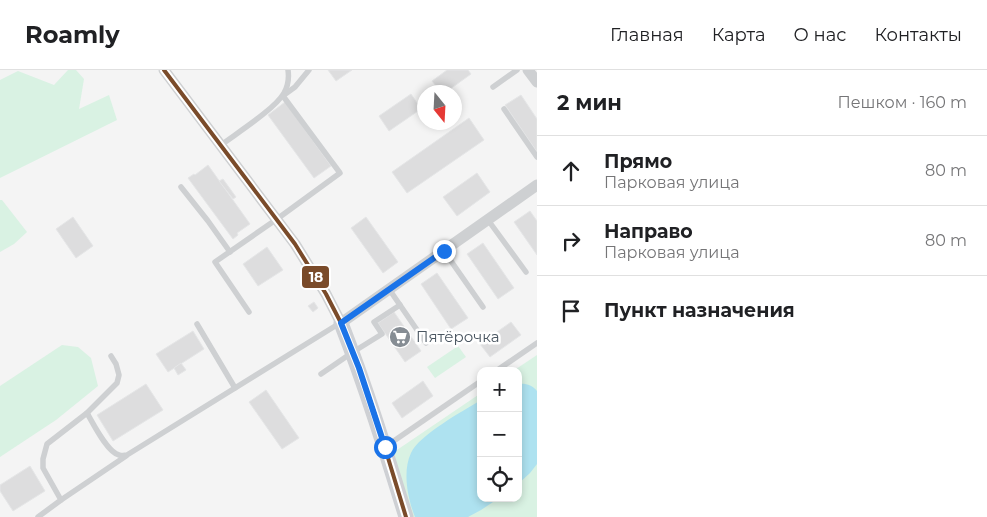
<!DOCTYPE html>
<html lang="ru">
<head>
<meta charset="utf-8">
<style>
  body { margin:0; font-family:Montserrat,sans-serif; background:#f6f6f6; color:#202124 }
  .controls { position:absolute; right:15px; bottom:15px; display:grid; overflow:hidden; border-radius:10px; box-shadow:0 2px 8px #0003 }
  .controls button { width:45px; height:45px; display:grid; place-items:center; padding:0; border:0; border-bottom:1px solid #e0e0e0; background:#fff; color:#202124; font:25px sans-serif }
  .compass { position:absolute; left:417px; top:15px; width:45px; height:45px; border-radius:50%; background:#fff; box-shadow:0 2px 8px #0003; rotate:162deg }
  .stop { position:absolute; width:15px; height:15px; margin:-11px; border:4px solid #1a73e8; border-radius:50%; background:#fff }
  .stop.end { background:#1a73e8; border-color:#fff; box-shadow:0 1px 5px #0008 }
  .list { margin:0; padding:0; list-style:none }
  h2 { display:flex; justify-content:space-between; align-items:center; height:65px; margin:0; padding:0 20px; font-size:21px }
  h2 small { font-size:16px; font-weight:400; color:#757577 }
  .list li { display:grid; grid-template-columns:32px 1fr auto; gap:15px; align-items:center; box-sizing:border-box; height:70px; padding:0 20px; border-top:1px solid #e0e0e0 }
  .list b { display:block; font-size:19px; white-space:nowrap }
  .list p { margin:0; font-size:16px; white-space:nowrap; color:#757577 }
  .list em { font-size:16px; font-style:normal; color:#757577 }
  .icon { flex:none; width:28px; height:28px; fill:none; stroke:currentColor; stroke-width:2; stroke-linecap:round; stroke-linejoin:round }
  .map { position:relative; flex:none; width:537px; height:447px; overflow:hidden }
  header { display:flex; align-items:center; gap:30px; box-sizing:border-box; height:70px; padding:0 25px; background:#fff; border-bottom:1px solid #e0e0e0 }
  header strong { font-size:24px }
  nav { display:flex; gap:28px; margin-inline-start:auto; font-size:18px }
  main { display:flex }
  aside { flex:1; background:#fff }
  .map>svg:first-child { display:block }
  .green { fill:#d9f2e3 }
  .water { fill:#aee2f0 }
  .building { fill:#ddddde; stroke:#e5e6e7 }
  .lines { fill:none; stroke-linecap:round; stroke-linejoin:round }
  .lane { stroke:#ced0d2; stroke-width:5.5 }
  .street { stroke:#ced0d2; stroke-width:11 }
  .secondary { stroke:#ced0d4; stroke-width:15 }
  .bus-1-casing { stroke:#fff; stroke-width:8 }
  .bus-1 { stroke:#7a4b2a; stroke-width:4 }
  .route { stroke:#1a73e8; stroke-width:6 }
  .labels { text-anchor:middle; stroke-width:5; stroke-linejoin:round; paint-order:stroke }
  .poi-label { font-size:15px; fill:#4a5661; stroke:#fff; text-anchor:start }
  .line-badge { stroke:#fff; stroke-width:2 }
  .badge-label { font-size:14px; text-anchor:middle; font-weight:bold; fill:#fff }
</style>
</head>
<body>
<header>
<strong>Roamly</strong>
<nav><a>Главная</a><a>Карта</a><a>О нас</a><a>Контакты</a></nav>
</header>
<main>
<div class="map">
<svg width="537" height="447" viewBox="0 0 537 447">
  <rect width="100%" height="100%" fill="#f4f4f4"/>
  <!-- green -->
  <g class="green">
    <path d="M 68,0 L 76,0 L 84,9 L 79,39 L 109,25 L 117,50 L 0,108 L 0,10 L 18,1 L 54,15 Z"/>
    <path d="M 0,130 L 2,130 L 27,162 L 14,174 L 0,182 Z"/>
    <path d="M 62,275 L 78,277 L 91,288 L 98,316 L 56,350 L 0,387 L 0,316 Z"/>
    <path d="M 458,276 L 466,287 L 435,308 L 427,297 Z"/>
    <path d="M 537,285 L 537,447 L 412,447 L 391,384 L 481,323 L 481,428 L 518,428 L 518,301 L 513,301 Z"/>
  </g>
  <!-- water -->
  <g class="water">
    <path d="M 518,314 C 526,313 532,315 537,321 L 537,394 L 530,403 L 518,414 Z"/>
    <path d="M 481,330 L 481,428 L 499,428 L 481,440 L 468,447 L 415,447 C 408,429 402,402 411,383 C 419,365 463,341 481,330 Z"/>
  </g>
  <!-- building -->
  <g class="building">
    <path d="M 328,0 L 352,0 L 336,11 Z"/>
    <path d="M 447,0 L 468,0 L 471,4 L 446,22 L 441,22 L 432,11 Z"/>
    <path d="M 411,24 L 421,39 L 389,61 L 379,46 Z"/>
    <path d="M 521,25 L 537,49 L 537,82 L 505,35 Z"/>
    <path d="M 285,32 L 331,96 L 314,108 L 268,45 Z"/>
    <path d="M 469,48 L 484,70 L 407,123 L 392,102 Z"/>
    <path d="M 208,95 L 250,154 L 237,163 L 238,165 L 233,169 L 188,108 L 194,104 L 195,105 Z"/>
    <path d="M 477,103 L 490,122 L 457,146 L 443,127 Z"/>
    <path d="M 223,109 L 236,127 L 233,129 L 219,111 Z"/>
    <path d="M 530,141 L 537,151 L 537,185 L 514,152 Z"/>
    <path d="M 73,147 L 93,176 L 76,188 L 56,159 Z"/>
    <path d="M 366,147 L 398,192 L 383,203 L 351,158 Z"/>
    <path d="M 483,173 L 514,218 L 498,229 L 467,184 Z"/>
    <path d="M 267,177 L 283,200 L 258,216 L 243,194 Z"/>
    <path d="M 437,203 L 468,248 L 451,259 L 421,214 Z"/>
    <path d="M 314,232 L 318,238 L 313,242 L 308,236 Z"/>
    <path d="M 394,242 L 421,281 L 405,292 L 378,253 Z"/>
    <path d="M 511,252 L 521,265 L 490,287 L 480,274 Z"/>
    <path d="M 193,261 L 204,279 L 168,302 L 156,284 Z"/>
    <path d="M 181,293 L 186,300 L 178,305 L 174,298 Z"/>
    <path d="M 423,311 L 433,326 L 402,348 L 392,333 Z"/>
    <path d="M 146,314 L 163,340 L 113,371 L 97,345 Z"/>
    <path d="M 266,320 L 299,368 L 282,379 L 249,332 Z"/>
    <path d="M 30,396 L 45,421 L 13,441 L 0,421 L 0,415 Z"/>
  </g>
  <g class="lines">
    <!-- lane -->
    <g class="lane">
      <path d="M 493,17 L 517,0"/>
      <path d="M 284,25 L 295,17 L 309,0"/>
      <path d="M 504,39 L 537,87"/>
      <path d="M 221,75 C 237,63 275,39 284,23 C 288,16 289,7 288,0"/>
      <path d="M 181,117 L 208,151 L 230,182"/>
      <path d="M 488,150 L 526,202"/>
      <path d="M 444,181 L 483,237"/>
      <path d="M 389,219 L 426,273"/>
      <path d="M 249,242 L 215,192 L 277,149 L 340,103 L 283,26"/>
      <path d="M 197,254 L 235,318"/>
      <path d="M 496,301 L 537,273"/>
      <path d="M 321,304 L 353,282 L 382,264 L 374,252 L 400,235"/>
      <path d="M 87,343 C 93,353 107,382 119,385 C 121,386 125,385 127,385 L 340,253"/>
      <path d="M 385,377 L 481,311"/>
      <path d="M 61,430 L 126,386"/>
      <path d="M 38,447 L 61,430 L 43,398 L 43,389 L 47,374 L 87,343 L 117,313 L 119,305 L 116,294 L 111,286"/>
    </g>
    <!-- street -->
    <g class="street">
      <path d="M 164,0 L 295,174 L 326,224 L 341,253 L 537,115"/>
      <path d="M 528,0 L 537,12"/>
    </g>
    <!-- secondary -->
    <path class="secondary" d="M 341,253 C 366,317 386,382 406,447"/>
    <!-- bus-1 casing -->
    <g class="bus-1-casing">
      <path id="bus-1" d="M 164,0 L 295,174 L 326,224 L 341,253 L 359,298 L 375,345 L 406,447"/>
    </g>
    <!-- bus-1 -->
    <use href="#bus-1" class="bus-1"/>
  </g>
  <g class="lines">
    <!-- route -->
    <path class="route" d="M 385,377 L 359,298 L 341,253 L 444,181"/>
  </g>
  <!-- icons -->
  <defs>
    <g id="supermarket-disc" transform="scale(1.125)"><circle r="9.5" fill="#868d94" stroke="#fff"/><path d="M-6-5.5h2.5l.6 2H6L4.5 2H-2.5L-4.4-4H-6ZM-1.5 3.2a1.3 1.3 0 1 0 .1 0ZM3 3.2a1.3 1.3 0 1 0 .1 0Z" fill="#fff"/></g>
  </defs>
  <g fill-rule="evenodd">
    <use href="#supermarket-disc" x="400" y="267"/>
  </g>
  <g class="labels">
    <!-- poi labels -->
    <g class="poi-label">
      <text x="416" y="272">Пятёрочка</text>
    </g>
  </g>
  <rect class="line-badge" x="301" y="195" width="29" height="24" rx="5" fill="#7a4b2a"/>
  <g class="badge-label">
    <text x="316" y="212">18</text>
  </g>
</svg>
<div class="controls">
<button>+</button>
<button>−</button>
<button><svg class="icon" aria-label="locate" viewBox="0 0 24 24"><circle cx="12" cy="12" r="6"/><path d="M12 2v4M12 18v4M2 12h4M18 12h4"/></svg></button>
</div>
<svg class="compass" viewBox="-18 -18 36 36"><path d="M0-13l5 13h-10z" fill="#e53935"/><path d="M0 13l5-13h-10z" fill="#757577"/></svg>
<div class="stop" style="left:385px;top:377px"></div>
<div class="stop end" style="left:444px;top:181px"></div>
</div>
<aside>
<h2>2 мин<small>Пешком · 160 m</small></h2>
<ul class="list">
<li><svg class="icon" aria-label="ahead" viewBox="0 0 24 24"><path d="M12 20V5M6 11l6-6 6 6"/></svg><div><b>Прямо</b><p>Парковая улица</p></div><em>80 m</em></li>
<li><svg class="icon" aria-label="right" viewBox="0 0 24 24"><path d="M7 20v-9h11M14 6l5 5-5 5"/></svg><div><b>Направо</b><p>Парковая улица</p></div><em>80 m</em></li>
<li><svg class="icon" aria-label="arrive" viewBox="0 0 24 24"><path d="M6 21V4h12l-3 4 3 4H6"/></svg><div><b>Пункт назначения</b></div></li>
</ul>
</aside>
</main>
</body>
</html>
